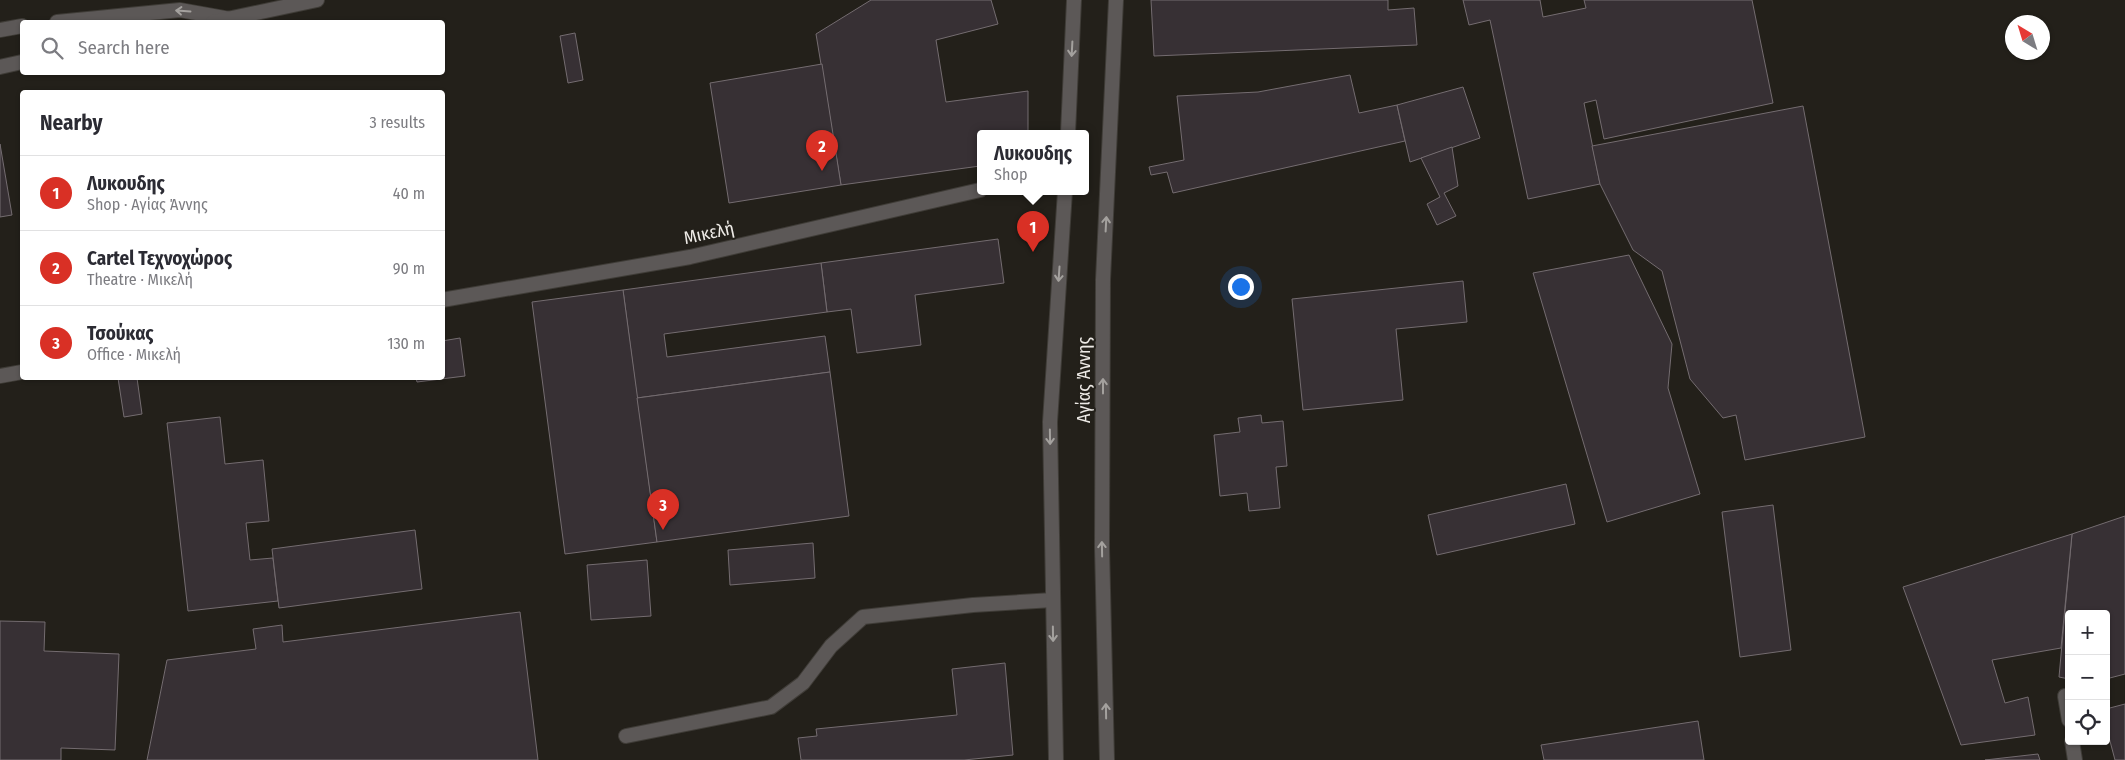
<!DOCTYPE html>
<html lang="en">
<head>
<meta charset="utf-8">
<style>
  body { margin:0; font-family:"Fira Sans Condensed",sans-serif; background:#f2f2f3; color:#2b2b33 }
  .controls { position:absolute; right:15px; bottom:15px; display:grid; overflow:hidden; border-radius:5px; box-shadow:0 1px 4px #0004 }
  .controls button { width:45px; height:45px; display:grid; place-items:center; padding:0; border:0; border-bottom:1px solid #e1e1e2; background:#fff; color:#2b2b33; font:25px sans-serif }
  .compass { position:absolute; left:2005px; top:15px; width:45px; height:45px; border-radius:50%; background:#fff; box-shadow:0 1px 4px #0004; rotate:322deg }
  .you { position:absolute; left:1240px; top:286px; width:18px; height:18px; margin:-12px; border:4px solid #fff; border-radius:50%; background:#1a73e8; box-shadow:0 0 0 8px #1a73e833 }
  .badge { display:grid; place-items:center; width:32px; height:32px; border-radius:50%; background:#d93025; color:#fff; font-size:16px; font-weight:700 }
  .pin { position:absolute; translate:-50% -41px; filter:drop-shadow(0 1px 2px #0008) }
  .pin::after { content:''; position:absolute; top:26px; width:18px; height:15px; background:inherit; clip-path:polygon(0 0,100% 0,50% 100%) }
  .popup { position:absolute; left:977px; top:130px; width:112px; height:65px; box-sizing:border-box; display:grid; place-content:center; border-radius:5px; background:#fff; filter:drop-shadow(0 1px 4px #0005); font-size:16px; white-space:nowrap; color:#7c7c81 }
  .popup b { font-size:19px; color:#2b2b33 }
  .popup::after { content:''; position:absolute; left:50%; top:100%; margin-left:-10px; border:10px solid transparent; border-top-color:#fff }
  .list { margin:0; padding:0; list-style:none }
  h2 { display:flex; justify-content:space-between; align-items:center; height:65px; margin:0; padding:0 20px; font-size:21px }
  h2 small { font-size:16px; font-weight:400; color:#7c7c81 }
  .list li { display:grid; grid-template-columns:32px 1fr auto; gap:15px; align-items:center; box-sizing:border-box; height:75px; padding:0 20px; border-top:1px solid #e1e1e2 }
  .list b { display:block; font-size:19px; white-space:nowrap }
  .list p { margin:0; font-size:16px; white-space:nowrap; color:#7c7c81 }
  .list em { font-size:16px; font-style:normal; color:#7c7c81 }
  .icon { flex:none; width:28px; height:28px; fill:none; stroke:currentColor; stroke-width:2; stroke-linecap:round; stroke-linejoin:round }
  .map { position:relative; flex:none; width:2125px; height:760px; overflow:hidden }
  .search { position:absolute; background:#fff; box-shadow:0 1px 4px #0004; left:20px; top:20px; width:425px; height:55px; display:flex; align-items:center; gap:12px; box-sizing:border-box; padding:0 18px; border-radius:5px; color:#7c7c81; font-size:19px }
  .panel { position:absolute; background:#fff; box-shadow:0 1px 4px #0004; left:20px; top:90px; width:425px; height:290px; border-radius:5px }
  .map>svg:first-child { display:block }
  .building { fill:#373034; stroke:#746c70 }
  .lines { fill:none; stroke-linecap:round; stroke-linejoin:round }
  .service-casing { stroke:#3f3c37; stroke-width:16 }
  .minor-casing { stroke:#3f3c37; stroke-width:16 }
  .tertiary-casing { stroke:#3f3c37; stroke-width:16 }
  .service { stroke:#5c5857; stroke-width:14 }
  .minor { stroke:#5c5857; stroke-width:14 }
  .tertiary { stroke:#5c5857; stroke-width:14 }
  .oneway { stroke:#a4a19e }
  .labels { text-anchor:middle; stroke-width:4; stroke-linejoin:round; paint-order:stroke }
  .street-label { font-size:18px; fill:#edeae6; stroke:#23201a }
</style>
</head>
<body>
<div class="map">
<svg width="2125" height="760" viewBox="0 0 2125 760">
  <rect width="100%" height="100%" fill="#23201a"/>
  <!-- building -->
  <g class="building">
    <path d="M 871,0 L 991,0 L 998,24 L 936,40 L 946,102 L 1028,91 L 1028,133 L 980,133 L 980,166 L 841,185 L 816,34 Z"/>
    <path d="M 1151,0 L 1388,0 L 1388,10 L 1414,8 L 1417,45 L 1154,56 Z"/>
    <path d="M 1463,0 L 1540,0 L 1543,17 L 1586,8 L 1584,0 L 1752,0 L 1773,103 L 1604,139 L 1596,100 L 1584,103 L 1600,184 L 1528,199 L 1490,20 L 1469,25 Z"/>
    <path d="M 575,33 L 583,80 L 568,83 L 560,36 Z"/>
    <path d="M 822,64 L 841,185 L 729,203 L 710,83 Z"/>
    <path d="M 1350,75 L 1359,113 L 1397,105 L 1405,141 L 1173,193 L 1167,172 L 1151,175 L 1149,167 L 1184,160 L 1177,96 L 1258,92 Z"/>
    <path d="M 1463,87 L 1480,138 L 1410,162 L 1397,105 Z"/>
    <path d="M 1803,106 L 1865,437 L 1745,460 L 1736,415 L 1723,418 L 1690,379 L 1662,271 L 1633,250 L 1600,184 L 1592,146 Z"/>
    <path d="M 0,144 L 12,215 L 0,217 Z"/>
    <path d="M 1452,147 L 1458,186 L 1444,193 L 1456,216 L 1437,225 L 1427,204 L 1440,197 L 1421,158 Z"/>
    <path d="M 998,239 L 1004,283 L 915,295 L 921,345 L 857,353 L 851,309 L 827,312 L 821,263 Z"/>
    <path d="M 1629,255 L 1672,344 L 1668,388 L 1700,494 L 1607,522 L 1533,273 Z"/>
    <path d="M 821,263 L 827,312 L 664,334 L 667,357 L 825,336 L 830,372 L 637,398 L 623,290 Z"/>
    <path d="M 1463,281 L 1467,322 L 1396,329 L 1403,400 L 1303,410 L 1292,299 Z"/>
    <path d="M 623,290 L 657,542 L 565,554 L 532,302 Z"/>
    <path d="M 460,338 L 465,376 L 417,382 L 416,378 L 442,378 L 442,341 Z"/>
    <path d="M 830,372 L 849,516 L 657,542 L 637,398 Z"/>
    <path d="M 118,378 L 137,378 L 142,414 L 124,417 Z"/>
    <path d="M 1261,415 L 1262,423 L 1283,421 L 1287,466 L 1276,467 L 1280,508 L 1249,511 L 1247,493 L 1220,496 L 1214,435 L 1240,432 L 1238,418 Z"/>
    <path d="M 220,417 L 225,464 L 263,460 L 269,521 L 246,523 L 250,560 L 273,558 L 278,601 L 188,611 L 167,423 Z"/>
    <path d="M 1566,484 L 1575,524 L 1437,555 L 1428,515 Z"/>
    <path d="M 1773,505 L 1791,650 L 1740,657 L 1722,512 Z"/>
    <path d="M 2125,516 L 2125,674 L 2106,679 L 2106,614 L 2069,614 L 2069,679 L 2059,677 L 2072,534 Z"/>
    <path d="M 415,530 L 422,589 L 279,608 L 272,549 Z"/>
    <path d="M 2072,534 L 2061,648 L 1992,660 L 2005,703 L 2028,697 L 2035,735 L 1961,745 L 1903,587 Z"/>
    <path d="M 813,543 L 815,578 L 730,585 L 728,550 Z"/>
    <path d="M 647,560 L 651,616 L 591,620 L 587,565 Z"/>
    <path d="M 520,612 L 538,760 L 147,760 L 167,660 L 256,649 L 253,629 L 282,625 L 283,642 Z"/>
    <path d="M 0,621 L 45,622 L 44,651 L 119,654 L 115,750 L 61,748 L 61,760 L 0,760 Z"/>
    <path d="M 1005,663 L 1013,755 L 964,760 L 801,760 L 798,738 L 817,736 L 816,729 L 957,715 L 952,669 Z"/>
    <path d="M 2125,704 L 2125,760 L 2115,760 L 2106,726 L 2106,709 Z"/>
    <path d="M 1698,721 L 1704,760 L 1544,760 L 1541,745 Z"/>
    <path d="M 2038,754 L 2040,760 L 1985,760 Z"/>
  </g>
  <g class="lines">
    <!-- service casing -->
    <g class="service-casing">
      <g id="service">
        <path d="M 57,22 L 180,10 L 230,19"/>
        <path d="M 0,30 L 22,26"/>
        <path d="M 626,736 L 771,707 L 803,683 L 831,646 L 863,617 L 973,605 L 1053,600"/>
      </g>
    </g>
    <!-- minor casing -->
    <g class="minor-casing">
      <g id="minor">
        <path d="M 213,22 L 317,0"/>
        <path d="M 0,67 L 22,62"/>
        <path d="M 442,300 L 690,257 L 980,190"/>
        <path d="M 0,376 L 22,372"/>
        <path d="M 2065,696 L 2069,720"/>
        <path d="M 2072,741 L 2075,760"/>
      </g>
    </g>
    <!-- tertiary casing -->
    <g class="tertiary-casing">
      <g id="tertiary">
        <path d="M 1068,133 L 1074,0"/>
        <path d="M 1056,760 L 1050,422 L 1065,191"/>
        <path d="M 1107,760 L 1102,547 L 1103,280 L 1116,0"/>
      </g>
    </g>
    <!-- service -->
    <use href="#service" class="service"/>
    <!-- minor -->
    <use href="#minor" class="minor"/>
    <!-- tertiary -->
    <use href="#tertiary" class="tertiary"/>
  </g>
  <!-- one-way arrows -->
  <defs><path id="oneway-shaft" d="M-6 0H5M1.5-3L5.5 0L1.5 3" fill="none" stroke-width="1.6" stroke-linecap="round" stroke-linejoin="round" transform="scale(1.25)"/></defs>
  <g class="oneway">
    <use href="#oneway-shaft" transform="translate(183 11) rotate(-176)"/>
    <use href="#oneway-shaft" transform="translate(1072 49) rotate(93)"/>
    <use href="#oneway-shaft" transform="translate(1106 224) rotate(-87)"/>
    <use href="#oneway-shaft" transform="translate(1059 274) rotate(94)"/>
    <use href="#oneway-shaft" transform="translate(1103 386) rotate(-90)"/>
    <use href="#oneway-shaft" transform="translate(1050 437) rotate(89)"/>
    <use href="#oneway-shaft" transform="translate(1102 549) rotate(-91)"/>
    <use href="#oneway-shaft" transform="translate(1053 634) rotate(89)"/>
    <use href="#oneway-shaft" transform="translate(1106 711) rotate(-91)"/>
  </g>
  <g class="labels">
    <!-- street labels -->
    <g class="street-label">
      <text transform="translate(709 233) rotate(-12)" y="6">Μικελή</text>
      <text transform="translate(1084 380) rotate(-90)" y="6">Αγίας Άννης</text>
    </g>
  </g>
</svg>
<div class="controls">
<button>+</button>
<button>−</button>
<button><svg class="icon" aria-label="locate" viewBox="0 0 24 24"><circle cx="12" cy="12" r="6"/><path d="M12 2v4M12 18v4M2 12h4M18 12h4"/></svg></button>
</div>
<svg class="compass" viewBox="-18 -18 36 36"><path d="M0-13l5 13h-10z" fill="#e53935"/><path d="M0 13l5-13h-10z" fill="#7c7c81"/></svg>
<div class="you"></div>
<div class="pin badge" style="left:1033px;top:252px">1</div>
<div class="popup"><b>Λυκουδης</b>Shop</div>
<div class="pin badge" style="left:822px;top:171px">2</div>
<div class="pin badge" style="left:663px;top:530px">3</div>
<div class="search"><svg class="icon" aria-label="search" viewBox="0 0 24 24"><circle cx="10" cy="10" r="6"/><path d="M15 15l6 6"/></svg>Search here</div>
<section class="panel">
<h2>Nearby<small>3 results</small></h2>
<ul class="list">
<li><span class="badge">1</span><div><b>Λυκουδης</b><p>Shop · Αγίας Άννης</p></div><em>40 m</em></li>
<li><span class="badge">2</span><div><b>Cartel Τεχνοχώρος</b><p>Theatre · Μικελή</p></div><em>90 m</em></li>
<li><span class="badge">3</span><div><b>Τσούκας</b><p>Office · Μικελή</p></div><em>130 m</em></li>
</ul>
</section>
</div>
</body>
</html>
